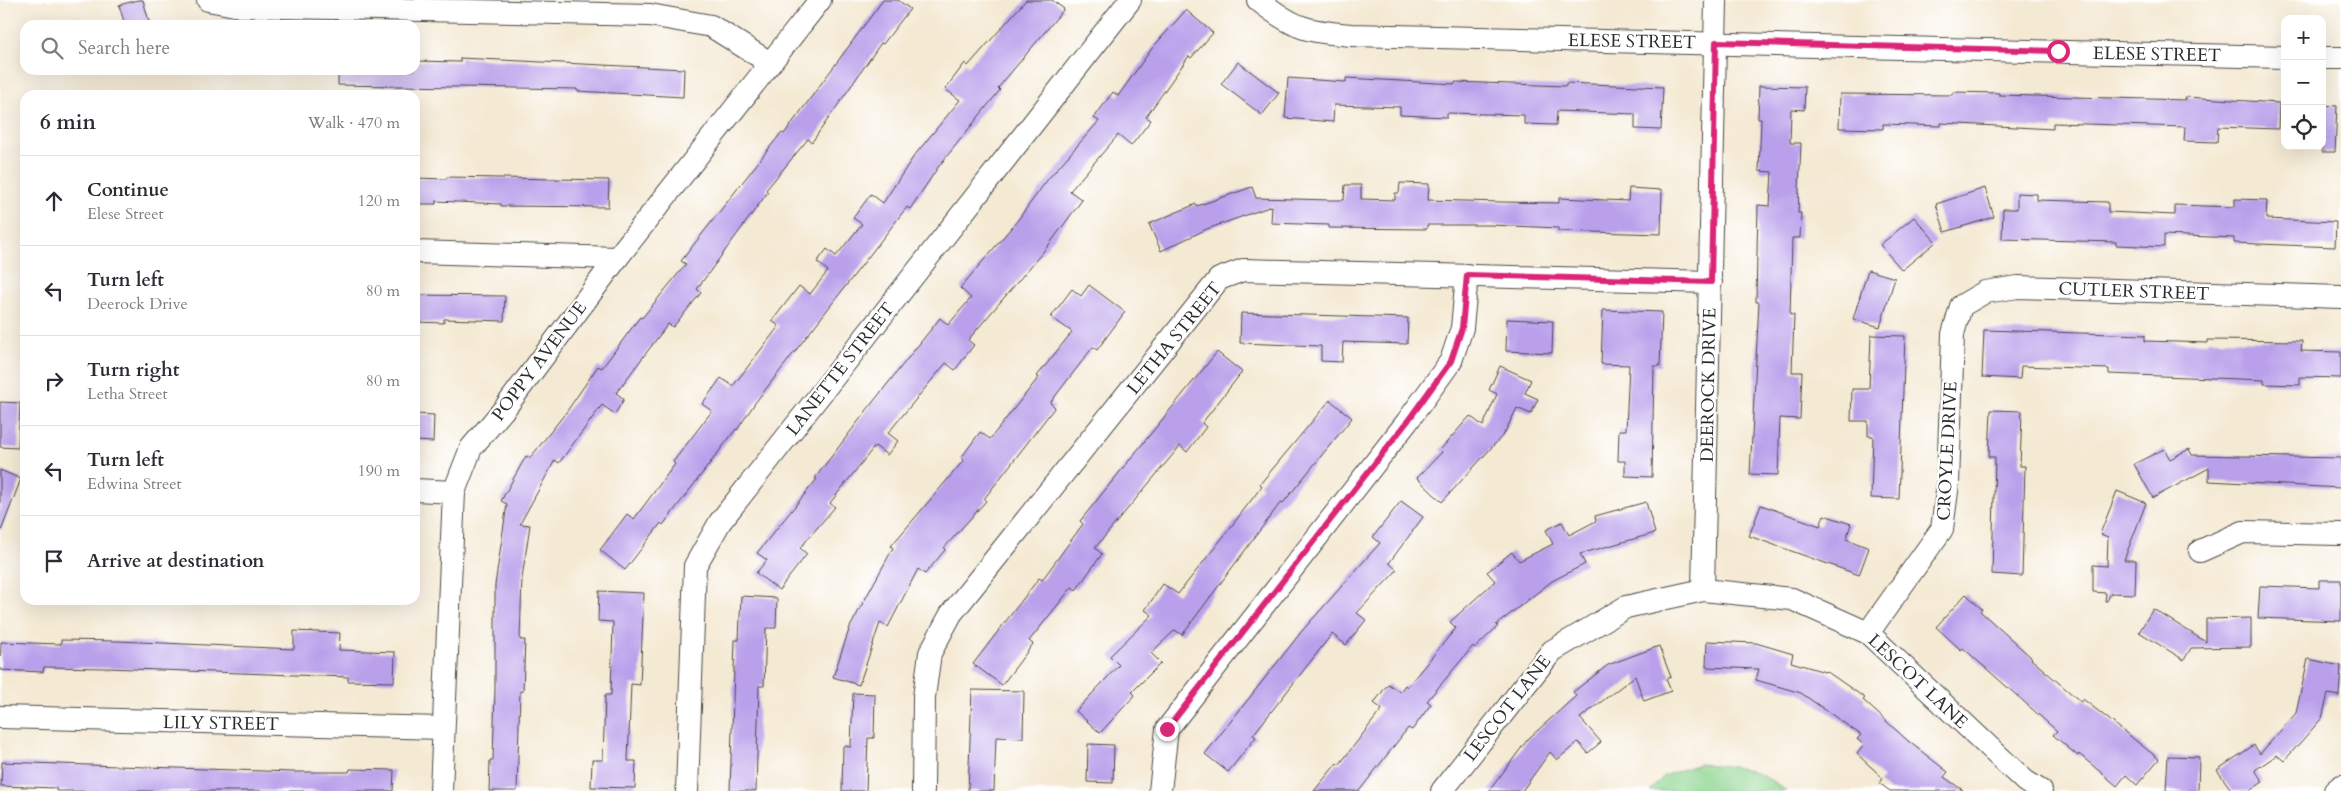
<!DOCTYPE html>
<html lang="en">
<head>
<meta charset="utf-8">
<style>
  body { margin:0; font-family:Cardo,serif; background:#f2f2f3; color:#2b2b33 }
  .controls { position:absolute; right:15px; top:15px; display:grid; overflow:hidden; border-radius:10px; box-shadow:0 5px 20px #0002 }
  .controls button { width:45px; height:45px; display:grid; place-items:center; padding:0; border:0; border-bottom:1px solid #e1e1e2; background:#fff; color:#2b2b33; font:25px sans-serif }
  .stop { position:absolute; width:15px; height:15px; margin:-11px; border:4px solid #db2777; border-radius:50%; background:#fff }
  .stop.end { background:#db2777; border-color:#fff; box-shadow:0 1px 5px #0008 }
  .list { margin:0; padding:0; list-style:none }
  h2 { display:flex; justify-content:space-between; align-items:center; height:65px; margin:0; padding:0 20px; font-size:21px }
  h2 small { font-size:16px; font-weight:400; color:#7c7c81 }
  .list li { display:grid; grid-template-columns:32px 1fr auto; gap:15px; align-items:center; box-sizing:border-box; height:90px; padding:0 20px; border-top:1px solid #e1e1e2 }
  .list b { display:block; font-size:19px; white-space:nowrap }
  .list p { margin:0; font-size:16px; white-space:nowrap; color:#7c7c81 }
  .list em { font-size:16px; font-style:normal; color:#7c7c81 }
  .icon { flex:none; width:28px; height:28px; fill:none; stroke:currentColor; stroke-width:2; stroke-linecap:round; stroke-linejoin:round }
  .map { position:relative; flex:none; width:2341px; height:791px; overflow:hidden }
  .search { position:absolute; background:#fff; box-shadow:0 5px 20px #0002; left:20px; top:20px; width:400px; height:55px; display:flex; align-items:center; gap:12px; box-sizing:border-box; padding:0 18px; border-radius:15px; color:#7c7c81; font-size:19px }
  .panel { position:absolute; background:#fff; box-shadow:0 5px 20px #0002; left:20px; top:90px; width:400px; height:515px; border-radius:15px }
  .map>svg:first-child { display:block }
  .green { fill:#8cd48f; stroke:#5c805d }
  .building { fill:#baa0eb }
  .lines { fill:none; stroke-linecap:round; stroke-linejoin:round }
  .minor-casing { stroke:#494844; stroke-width:24 }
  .minor { stroke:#fff; stroke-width:22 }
  .route { stroke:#db2777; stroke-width:6 }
  .labels { text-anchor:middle; stroke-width:4.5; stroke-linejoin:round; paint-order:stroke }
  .street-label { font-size:18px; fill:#2b2b2b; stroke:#fff }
</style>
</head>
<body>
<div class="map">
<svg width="2341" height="791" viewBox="0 0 2341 791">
  <rect width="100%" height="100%" fill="#fff"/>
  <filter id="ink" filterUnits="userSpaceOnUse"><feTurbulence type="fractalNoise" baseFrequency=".02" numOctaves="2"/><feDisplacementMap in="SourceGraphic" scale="10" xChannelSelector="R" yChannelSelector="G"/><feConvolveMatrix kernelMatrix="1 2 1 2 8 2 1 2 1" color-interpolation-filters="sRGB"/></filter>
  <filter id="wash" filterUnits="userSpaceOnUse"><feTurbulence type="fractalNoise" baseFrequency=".0096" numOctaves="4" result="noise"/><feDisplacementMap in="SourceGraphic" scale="20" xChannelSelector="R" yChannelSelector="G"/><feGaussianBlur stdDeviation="1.12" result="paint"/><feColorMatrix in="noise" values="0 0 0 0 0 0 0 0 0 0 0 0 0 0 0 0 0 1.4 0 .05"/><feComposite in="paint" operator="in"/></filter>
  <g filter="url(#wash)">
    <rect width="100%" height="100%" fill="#f4e9d3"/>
    <!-- green -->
    <path class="green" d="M 1699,764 C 1735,766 1758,768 1786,791 L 1650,791 L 1664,776 Z"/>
    <g id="blocks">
      <!-- building -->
      <g class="building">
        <path d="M 138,0 L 143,0 L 150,25 L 125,25 L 119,5 Z"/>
        <path d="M 883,0 L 898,0 L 910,9 L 883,44 L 881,43 L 812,142 L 808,139 L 766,190 L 768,192 L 697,289 L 701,293 L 673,327 L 668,324 L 616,393 L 624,399 L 615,414 L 602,405 L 559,463 L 555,460 L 520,524 L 530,525 L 522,578 L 520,640 L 525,640 L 523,691 L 520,691 L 517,791 L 489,791 L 490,760 L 493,760 L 495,690 L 495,585 L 507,504 L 501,501 L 526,456 L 530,458 L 567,411 L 598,366 L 602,368 L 640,317 L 642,318 L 686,264 L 681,261 L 781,133 L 784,134 Z"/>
        <path d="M 1026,0 L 1052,0 L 1064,9 L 998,88 L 1000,90 L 939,166 L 910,209 L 907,207 L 755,403 L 737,430 L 736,429 L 663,525 L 661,523 L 625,570 L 600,550 L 627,514 L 634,519 L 675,464 L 673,462 L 712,411 L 702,404 L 721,378 L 733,386 L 779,326 L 772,321 L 799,286 L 810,294 L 828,271 L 817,262 L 827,249 L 836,256 L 862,224 L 853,218 L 871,194 L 883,203 L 914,156 L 960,100 L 945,89 L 965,63 L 968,66 Z"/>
        <path d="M 1186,10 L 1213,33 L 1191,58 L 1189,56 L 1146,117 L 1151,120 L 1131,146 L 1118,135 L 1070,191 L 1082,200 L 1048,246 L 968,340 L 974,345 L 955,370 L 946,363 L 888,433 L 898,441 L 887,455 L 875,446 L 830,503 L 835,507 L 800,548 L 807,554 L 779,590 L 756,573 L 767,560 L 757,553 L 817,479 L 815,478 L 873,402 L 940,318 L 948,325 L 971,298 L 960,288 L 1017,221 L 1048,179 L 1099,121 L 1094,118 L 1113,92 L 1118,96 L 1153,47 Z"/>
        <path d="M 460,58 L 684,69 L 683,97 L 577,91 L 577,89 L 338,85 L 338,70 L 415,70 L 415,61 L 460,62 Z"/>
        <path d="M 1238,62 L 1279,93 L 1262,115 L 1221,84 Z"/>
        <path d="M 1288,78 L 1346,82 L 1346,78 L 1455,84 L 1455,82 L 1566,86 L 1566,83 L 1663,87 L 1661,130 L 1635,129 L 1635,114 L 1557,111 L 1556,125 L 1524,124 L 1524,115 L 1447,113 L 1447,117 L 1400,115 L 1400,107 L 1334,105 L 1333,122 L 1285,118 Z"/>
        <path d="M 1759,86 L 1805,87 L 1804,110 L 1791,109 L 1790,143 L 1801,143 L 1798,213 L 1801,213 L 1800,238 L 1792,238 L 1790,315 L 1794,315 L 1792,372 L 1802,372 L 1800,419 L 1780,418 L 1778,475 L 1750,474 L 1759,302 L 1756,302 L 1758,205 L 1770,206 L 1772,172 L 1759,171 L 1761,119 L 1758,119 Z"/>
        <path d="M 1953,92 L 1999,93 L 1999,95 L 2186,100 L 2186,97 L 2279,103 L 2278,129 L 2218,127 L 2217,142 L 2184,141 L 2185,127 L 2053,123 L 2053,129 L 1941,123 L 1941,126 L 1883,124 L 1883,129 L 1839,128 L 1840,94 L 1952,95 Z"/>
        <path d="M 2322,105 L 2337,106 L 2335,152 L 2322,152 Z"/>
        <path d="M 447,177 L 609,180 L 608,207 L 501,206 L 501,204 L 436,201 L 436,204 L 415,204 L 415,178 L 446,179 Z"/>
        <path d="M 1400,183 L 1429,184 L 1428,200 L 1501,202 L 1559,203 L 1559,198 L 1628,201 L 1629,188 L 1662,190 L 1661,234 L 1558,231 L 1558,228 L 1490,225 L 1427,225 L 1427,229 L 1329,228 L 1329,225 L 1271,223 L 1272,206 L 1207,229 L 1161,251 L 1149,224 L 1196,204 L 1197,206 L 1252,187 L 1256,198 L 1330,200 L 1344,200 L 1345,185 L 1361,185 L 1361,199 L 1395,200 L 1395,193 L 1399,193 Z"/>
        <path d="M 1985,188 L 1994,217 L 1945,232 L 1936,204 Z"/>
        <path d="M 2017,193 L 2037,194 L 2037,200 L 2108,202 L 2108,212 L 2175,215 L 2175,205 L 2235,207 L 2235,199 L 2267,200 L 2266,219 L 2336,222 L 2335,247 L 2234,243 L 2234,238 L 2164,235 L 2164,247 L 2116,245 L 2116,242 L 2002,239 L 2003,209 L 2017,209 Z"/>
        <path d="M 1914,217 L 1936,242 L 1902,270 L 1880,245 Z"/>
        <path d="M 1868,270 L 1895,278 L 1880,327 L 1853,319 Z"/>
        <path d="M 1089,285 L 1125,312 L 1097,350 L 1093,347 L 1050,403 L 1055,407 L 984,499 L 986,501 L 944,548 L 945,550 L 925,574 L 918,569 L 888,627 L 880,623 L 859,685 L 833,677 L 850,627 L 893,548 L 891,546 L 964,460 L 961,458 L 980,432 L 990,439 L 1039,377 L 1037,376 L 1072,332 L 1051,317 L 1072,289 L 1081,296 Z"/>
        <path d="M 415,295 L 505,296 L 504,321 L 444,319 L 444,323 L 415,322 Z"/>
        <path d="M 1603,310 L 1662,312 L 1660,366 L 1654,366 L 1652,477 L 1625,476 L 1625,461 L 1618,461 L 1619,430 L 1626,430 L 1629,365 L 1601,364 Z"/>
        <path d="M 1241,313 L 1408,318 L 1407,344 L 1343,342 L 1342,362 L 1321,361 L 1321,346 L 1240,343 Z"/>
        <path d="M 1507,319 L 1553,321 L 1552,353 L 1506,351 Z"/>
        <path d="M 1984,330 L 2145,335 L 2145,341 L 2208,343 L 2208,340 L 2302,341 L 2301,351 L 2341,352 L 2341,378 L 2300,377 L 2300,385 L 2264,384 L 2264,380 L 2109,374 L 2109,369 L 2021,366 L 2020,379 L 1982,377 Z"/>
        <path d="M 1871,335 L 1905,336 L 1899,499 L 1871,498 L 1873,436 L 1868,436 L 1868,421 L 1851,421 L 1852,389 L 1869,389 Z"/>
        <path d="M 1217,352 L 1242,372 L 1202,423 L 1206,427 L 1187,452 L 1180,446 L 1095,548 L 1102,554 L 1076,590 L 1072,587 L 1029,641 L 1033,644 L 1002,685 L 973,664 L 1039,578 L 1042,580 L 1083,524 L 1080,521 Z"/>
        <path d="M 1500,366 L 1531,380 L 1525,393 L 1538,399 L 1531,414 L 1517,408 L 1504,434 L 1442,502 L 1417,478 L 1442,452 L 1440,450 L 1470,416 L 1483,426 L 1497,394 L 1489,390 Z"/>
        <path d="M 1330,400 L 1352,418 L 1283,503 L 1281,502 L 1182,635 L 1175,630 L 1151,653 L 1161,663 L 1132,692 L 1135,695 L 1100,733 L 1076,711 L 1119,665 L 1110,656 L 1152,615 L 1145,610 L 1163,584 L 1178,594 L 1227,532 L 1262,486 L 1260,484 Z"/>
        <path d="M 0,402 L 20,403 L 18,448 L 0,447 Z"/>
        <path d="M 1991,410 L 2022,411 L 2020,466 L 2025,466 L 2022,576 L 1992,574 L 1995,457 L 1989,457 Z"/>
        <path d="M 415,414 L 434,415 L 433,442 L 415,441 Z"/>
        <path d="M 2164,449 L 2170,459 L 2189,449 L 2192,455 L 2341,458 L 2341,488 L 2209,481 L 2209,468 L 2153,498 L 2134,464 Z"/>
        <path d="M 0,470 L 21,479 L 1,531 L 0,530 Z"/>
        <path d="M 2117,491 L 2146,503 L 2124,560 L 2136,560 L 2135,594 L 2111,593 L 2107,601 L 2105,601 L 2106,593 L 2093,592 L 2093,565 L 2107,566 L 2108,537 L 2100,534 Z"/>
        <path d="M 1401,501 L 1423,517 L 1389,563 L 1397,570 L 1357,613 L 1366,620 L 1346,645 L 1332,634 L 1253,735 L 1256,737 L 1228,772 L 1205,754 L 1302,631 L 1380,543 L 1373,537 Z"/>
        <path d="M 1646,502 L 1655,533 L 1580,554 L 1585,564 L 1552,581 L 1496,625 L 1498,626 L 1475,648 L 1473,646 L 1427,701 L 1431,704 L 1412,730 L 1408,728 L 1359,791 L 1314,791 L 1337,763 L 1339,765 L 1382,709 L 1374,703 L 1388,684 L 1400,692 L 1405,685 L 1407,687 L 1456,628 L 1450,622 L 1495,581 L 1487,572 L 1512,552 L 1519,561 L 1553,544 L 1546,530 L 1562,522 L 1569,535 L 1596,521 L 1595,516 Z"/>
        <path d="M 1761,505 L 1820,526 L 1824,515 L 1851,524 L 1846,539 L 1869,548 L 1859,575 L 1749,536 Z"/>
        <path d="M 2319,580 L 2341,580 L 2341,621 L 2258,618 L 2260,586 L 2319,588 Z"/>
        <path d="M 599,591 L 644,593 L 640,685 L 631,684 L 628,761 L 636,761 L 635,788 L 591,787 L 592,760 L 603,760 L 605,695 L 611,695 L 613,622 L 598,621 Z"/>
        <path d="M 1966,594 L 1982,609 L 1980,611 L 2032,658 L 2031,659 L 2081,702 L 2083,699 L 2159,759 L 2137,785 L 2126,775 L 2117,786 L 2079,754 L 2078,756 L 2053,735 L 2057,731 L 1963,648 L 1961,650 L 1936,627 Z"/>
        <path d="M 741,596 L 777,598 L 776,628 L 766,628 L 764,686 L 759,686 L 756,791 L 730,791 L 735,640 L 739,640 Z"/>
        <path d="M 2153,609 L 2206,642 L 2206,619 L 2251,618 L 2251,647 L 2191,648 L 2184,660 L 2139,632 Z"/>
        <path d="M 294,631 L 340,633 L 339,650 L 395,652 L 394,682 L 348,681 L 348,677 L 106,668 L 44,667 L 43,672 L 0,670 L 1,642 L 61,644 L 61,640 L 118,641 L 294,649 Z"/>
        <path d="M 1707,641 L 1756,643 L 1793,654 L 1791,662 L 1825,672 L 1826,671 L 1865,698 L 1863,700 L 1908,741 L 1948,772 L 1944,777 L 1964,791 L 1890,791 L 1879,783 L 1883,778 L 1857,754 L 1864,745 L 1857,739 L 1861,735 L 1801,693 L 1756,680 L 1759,669 L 1706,667 Z"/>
        <path d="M 1659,646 L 1671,677 L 1666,679 L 1671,691 L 1644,701 L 1635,676 L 1580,718 L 1601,742 L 1588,753 L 1578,742 L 1557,760 L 1550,752 L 1522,791 L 1489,791 L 1528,739 L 1576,696 L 1573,692 L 1608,665 Z"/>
        <path d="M 2308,659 L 2341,666 L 2339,696 L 2328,694 L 2322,718 L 2284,761 L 2277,755 L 2255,770 L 2263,782 L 2249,791 L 2232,791 L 2217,770 L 2254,745 L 2260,754 L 2296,713 Z"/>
        <path d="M 972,690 L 1024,691 L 1023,738 L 996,737 L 994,791 L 968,791 Z"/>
        <path d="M 853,693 L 875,694 L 874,738 L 868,738 L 866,791 L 842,791 L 843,746 L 851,747 Z"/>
        <path d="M 1088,744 L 1114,745 L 1113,783 L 1087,782 Z"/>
        <path d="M 2168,756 L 2199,757 L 2198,791 L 2166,791 Z"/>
        <path d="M 2,762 L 292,772 L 349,772 L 350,769 L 394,770 L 393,791 L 56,791 L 56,788 L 1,786 Z"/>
      </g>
    </g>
  </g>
  <g filter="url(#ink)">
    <use href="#blocks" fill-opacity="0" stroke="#494844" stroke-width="1"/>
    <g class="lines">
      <!-- minor casing -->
      <g class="minor-casing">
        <g id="minor">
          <path d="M 208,0 L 240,6 L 650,15 L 711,26 L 770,63"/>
          <path d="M 1258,0 C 1295,29 1305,31 1351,35 L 2285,57"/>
          <path d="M 2322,58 L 2341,58"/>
          <path d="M 415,252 L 617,258"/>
          <path d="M 415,490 L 454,492"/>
          <path d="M 2200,551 L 2243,532 L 2341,534"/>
          <path d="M 1703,590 L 1716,0"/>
          <path d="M 1868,633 L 1942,529 L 1948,484 L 1953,334 L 1961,306 L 1985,292 L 2018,287 L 2341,297"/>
          <path d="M 0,717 L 443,728"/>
          <path d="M 441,791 L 454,492 L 471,448 L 505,408 L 617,258 L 820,0"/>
          <path d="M 687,791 L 695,566 L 720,522 L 1130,0"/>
          <path d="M 923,791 L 924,697 L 930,653 L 951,614 L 1219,279 L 1243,270 L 1711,282"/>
          <path d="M 1160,791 L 1167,729 L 1407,422 L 1451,361 L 1462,328 L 1467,275"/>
          <path d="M 1442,791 L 1552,651 L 1626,607 L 1703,590 L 1792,599 L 1868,633 L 2025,781 L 2041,791"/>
          <path d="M 2335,791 L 2341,786"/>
        </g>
      </g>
      <!-- minor -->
      <use href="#minor" class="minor"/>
    </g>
  </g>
  <g class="lines" filter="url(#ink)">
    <!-- route -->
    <path class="route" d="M 1167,729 L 1407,422 L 1451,361 L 1462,328 L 1467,275 L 1711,282 L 1716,42 L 2058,51"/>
  </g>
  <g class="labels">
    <!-- street labels -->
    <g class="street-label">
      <text transform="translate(1632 41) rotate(1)" y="6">ELESE STREET</text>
      <text transform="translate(2157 54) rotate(1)" y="6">ELESE STREET</text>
      <text transform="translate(2134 291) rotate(2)" y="6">CUTLER STREET</text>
      <text transform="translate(1174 338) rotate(-51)" y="6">LETHA STREET</text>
      <text transform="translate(539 361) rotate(-53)" y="6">POPPY AVENUE</text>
      <text transform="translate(840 369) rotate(-52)" y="6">LANETTE STREET</text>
      <text transform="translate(1708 385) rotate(-89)" y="6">DEEROCK DRIVE</text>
      <text transform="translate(1947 451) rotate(-87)" y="6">CROYLE DRIVE</text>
      <text transform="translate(1918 681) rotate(43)" y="6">LESCOT LANE</text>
      <text transform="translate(1507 708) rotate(-52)" y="6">LESCOT LANE</text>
      <text transform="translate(221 723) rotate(1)" y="6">LILY STREET</text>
    </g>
  </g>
</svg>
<div class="controls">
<button>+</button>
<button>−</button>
<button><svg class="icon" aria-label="locate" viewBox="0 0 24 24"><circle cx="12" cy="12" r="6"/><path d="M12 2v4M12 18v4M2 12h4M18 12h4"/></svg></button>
</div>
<div class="stop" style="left:2058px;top:51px"></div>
<div class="stop end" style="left:1167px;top:729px"></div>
<div class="search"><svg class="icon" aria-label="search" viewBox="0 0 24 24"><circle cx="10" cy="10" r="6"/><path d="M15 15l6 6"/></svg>Search here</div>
<section class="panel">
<h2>6 min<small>Walk · 470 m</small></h2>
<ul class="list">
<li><svg class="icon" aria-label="ahead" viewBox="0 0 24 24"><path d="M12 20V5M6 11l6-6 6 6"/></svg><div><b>Continue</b><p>Elese Street</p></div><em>120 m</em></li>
<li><svg class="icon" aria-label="left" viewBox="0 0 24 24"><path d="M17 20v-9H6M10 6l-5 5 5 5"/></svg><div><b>Turn left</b><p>Deerock Drive</p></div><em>80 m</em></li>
<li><svg class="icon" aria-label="right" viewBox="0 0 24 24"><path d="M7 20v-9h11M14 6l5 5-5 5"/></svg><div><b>Turn right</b><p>Letha Street</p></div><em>80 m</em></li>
<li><svg class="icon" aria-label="left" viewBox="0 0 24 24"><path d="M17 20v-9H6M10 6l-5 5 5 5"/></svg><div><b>Turn left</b><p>Edwina Street</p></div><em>190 m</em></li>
<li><svg class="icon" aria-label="arrive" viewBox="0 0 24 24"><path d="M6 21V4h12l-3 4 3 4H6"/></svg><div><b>Arrive at destination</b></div></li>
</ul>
</section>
</div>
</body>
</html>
